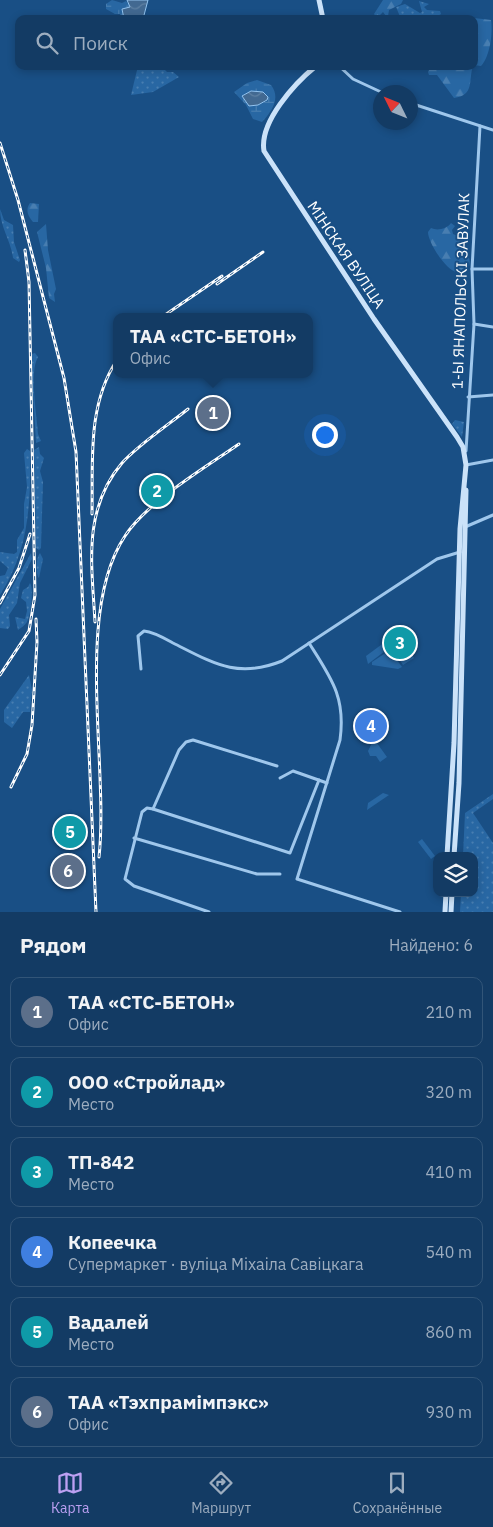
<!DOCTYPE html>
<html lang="ru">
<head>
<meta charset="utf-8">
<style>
  body { margin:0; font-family:"IBM Plex Sans",sans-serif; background:#20466d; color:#f1f3f6 }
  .controls { position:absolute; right:15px; bottom:15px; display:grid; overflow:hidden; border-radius:10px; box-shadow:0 2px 8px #0003 }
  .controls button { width:45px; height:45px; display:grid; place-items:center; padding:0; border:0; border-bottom:1px solid #325578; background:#133b64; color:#f1f3f6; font:25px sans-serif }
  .compass { position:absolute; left:373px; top:85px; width:45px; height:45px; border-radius:50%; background:#133b64; box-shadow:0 2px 8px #0003; rotate:313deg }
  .you { position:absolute; left:324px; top:434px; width:18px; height:18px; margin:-12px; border:4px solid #fff; border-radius:50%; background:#1a73e8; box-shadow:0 0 0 8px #1a73e833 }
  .badge { display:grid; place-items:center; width:32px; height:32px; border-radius:50%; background:#bca0f2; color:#fff; font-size:16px; font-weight:700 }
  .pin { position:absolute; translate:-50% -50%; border:2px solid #fff; box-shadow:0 1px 5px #0006 }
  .popup { position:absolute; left:113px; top:313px; width:200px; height:65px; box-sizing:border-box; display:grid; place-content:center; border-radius:10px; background:#133b64; filter:drop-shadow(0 1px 4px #0005); font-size:16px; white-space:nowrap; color:#9dadbf }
  .popup b { font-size:19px; color:#f1f3f6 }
  .popup::after { content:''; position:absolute; left:50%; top:100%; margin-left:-10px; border:10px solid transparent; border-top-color:#133b64 }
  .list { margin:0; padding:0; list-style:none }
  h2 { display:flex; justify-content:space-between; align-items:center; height:65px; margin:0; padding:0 20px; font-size:21px }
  h2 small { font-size:16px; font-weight:400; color:#9dadbf }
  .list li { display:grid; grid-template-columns:32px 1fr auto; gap:15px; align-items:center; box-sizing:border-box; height:70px; margin:0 10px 10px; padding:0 10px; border:1px solid #325578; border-radius:10px }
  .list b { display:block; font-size:19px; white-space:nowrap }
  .list p { margin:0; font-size:16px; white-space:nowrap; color:#9dadbf }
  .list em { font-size:16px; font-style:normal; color:#9dadbf }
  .icon { flex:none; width:28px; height:28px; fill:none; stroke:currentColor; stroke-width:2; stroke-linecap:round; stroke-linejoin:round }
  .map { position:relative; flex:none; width:493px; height:912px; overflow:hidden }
  .search { position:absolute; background:#133b64; box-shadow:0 2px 8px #0003; left:15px; right:15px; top:15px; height:55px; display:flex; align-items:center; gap:12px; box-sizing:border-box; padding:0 18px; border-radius:10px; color:#9dadbf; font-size:19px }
  .sheet { height:545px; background:#133b64 }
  nav { display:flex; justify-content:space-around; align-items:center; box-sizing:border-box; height:70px; border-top:1px solid #325578; background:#133b64; font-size:14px; color:#9dadbf }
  nav a { display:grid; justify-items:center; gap:2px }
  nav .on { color:#bca0f2 }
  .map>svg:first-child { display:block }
  .grass { fill:url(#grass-dots) }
  .forest { fill:url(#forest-firs) }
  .wetland { fill:url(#wetland-marsh); fill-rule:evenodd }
  .park { fill:#2867a3 }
  .water { fill:url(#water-waves); stroke:#92c3ef }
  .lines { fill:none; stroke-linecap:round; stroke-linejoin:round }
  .minor { stroke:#9fc7ec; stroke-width:3 }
  .secondary { stroke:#cbe2f9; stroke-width:5 }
  .rail-casing { stroke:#fff; stroke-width:3 }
  .rail { stroke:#194f85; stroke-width:1; stroke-dasharray:4; stroke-linecap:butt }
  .labels { text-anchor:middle; stroke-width:4; stroke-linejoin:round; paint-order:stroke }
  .street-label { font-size:15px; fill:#fff; stroke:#194f85 }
</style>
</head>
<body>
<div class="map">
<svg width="493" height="912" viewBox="0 0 493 912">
  <defs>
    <pattern id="grass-dots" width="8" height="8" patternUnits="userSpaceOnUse" patternTransform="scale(1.25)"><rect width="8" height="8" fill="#2867a3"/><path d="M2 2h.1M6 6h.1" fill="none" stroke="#487eb1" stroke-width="1.8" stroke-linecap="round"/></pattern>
    <pattern id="forest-firs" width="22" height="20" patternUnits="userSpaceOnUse" patternTransform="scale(1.25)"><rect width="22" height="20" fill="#2867a3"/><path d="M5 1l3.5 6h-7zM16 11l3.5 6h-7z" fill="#487eb1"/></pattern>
    <pattern id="wetland-marsh" width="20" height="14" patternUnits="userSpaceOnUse" patternTransform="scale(1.25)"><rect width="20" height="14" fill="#2867a3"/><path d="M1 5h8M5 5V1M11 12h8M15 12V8" fill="none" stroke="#487eb1"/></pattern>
    <pattern id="water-waves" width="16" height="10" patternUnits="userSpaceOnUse" patternTransform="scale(1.25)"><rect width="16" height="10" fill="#426991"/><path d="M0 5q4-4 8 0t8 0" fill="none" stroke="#5e80a2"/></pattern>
  </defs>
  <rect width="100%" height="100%" fill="#194f85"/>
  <!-- grass -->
  <g class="grass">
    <path d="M 419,1 L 429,4 L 424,7 L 427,10 L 440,11 L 441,14 L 433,19 L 401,19 L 396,7 L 405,4 L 420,13 L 422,12 Z"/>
    <path d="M 138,66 L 167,66 L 165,70 L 167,72 L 173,72 L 179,77 L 153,92 L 131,95 Z"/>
    <path d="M 0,209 L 4,220 L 13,225 L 14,242 L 20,260 L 19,262 L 13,258 C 11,241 0,227 0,209 Z"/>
    <path d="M 35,353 L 38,357 C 29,372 37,415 38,434 L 41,441 L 36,443 L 31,358 L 32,354 Z"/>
    <path d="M 455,420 L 464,422 L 462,437 L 452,424 Z"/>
    <path d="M 39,447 L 40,454 L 44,458 L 40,471 L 43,482 L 41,548 L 39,550 L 36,548 L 36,540 L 34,450 Z"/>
    <path d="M 27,449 L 30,451 C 31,503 29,550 0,595 L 0,576 L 5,575 L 8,568 L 0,561 L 0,552 L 14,554 L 17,552 L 17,540 L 24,528 L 24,504 L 27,487 L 24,453 Z"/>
    <path d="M 31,553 L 32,559 L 20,583 L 17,603 L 9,615 L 10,626 L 8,629 L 0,628 L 0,609 Z"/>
    <path d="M 40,553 L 43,559 L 39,578 C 35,573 36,558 40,553 Z"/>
    <path d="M 30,583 C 34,588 31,615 27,622 C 25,625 21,628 18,630 L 15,617 L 25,619 L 27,611 L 26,602 L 21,598 L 23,590 L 28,587 Z"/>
    <path d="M 29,675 L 32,690 L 30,712 L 23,712 L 12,728 L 4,722 L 4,710 Z"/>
    <path d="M 493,794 L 493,799 L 473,813 L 493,843 L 493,912 L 460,912 L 461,893 L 474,893 L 474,856 L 463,856 L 465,813 Z"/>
  </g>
  <!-- forest -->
  <g class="forest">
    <path d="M 383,0 L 403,0 L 401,4 L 389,10 L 388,16 L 386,16 L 383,12 L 377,18 L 374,14 Z"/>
    <path d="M 474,18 L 491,20 C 493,33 490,56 481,66 L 474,65 Z"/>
    <path d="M 431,66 L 452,66 L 459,70 L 460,66 L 473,66 C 468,81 475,95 454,98 L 437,75 L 429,75 L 428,72 Z"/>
    <path d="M 30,203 L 39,204 L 38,222 L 33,222 C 28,216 25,210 30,203 Z"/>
    <path d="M 451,223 L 455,226 L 452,230 L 453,234 L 467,240 L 461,247 C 465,255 472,256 469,266 L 457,272 C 446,271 428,242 428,232 L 431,228 C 437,231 447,229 451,223 Z"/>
    <path d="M 46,224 L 48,250 L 56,289 L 54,294 L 55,302 L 49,298 L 46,268 L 37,232 Z"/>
  </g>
  <!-- wetland -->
  <g class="wetland">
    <path d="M 112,0 L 122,3 L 126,1 L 129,4 L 129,8 L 122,8 L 124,19 L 120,14 L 115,14 L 106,9 L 106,4 Z"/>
    <path d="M 257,80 L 271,85 C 281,98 272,111 262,122 L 253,119 L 246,105 L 234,92 L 247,83 ZM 251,91 L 268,97 L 267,101 L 258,105 L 245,100 L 242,96 Z"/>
  </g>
  <!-- park -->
  <g class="park">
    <path d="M 385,642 L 389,648 L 368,664 L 366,656 Z"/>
    <path d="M 406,645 L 414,658 L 403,665 L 395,653 Z"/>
    <path d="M 390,650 L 402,667 L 398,669 L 372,665 L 372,662 Z"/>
    <path d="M 374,739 L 387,757 L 380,762 L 376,756 L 370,756 L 368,751 Z"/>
    <path d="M 383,793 L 389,795 L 367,810 L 368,803 Z"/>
    <path d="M 422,839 L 435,856 L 431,859 L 418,842 Z"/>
  </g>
  <!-- water -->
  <g class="water">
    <path d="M 127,0 L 148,0 L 143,19 L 124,19 L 122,9 L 130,7 Z"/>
    <path d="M 251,91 L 263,92 L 268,97 L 267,100 L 258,105 L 249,106 L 242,96 Z"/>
  </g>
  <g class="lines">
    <!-- minor -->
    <g class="minor">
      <path d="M 339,66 L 353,79 L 381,92"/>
      <path d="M 410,103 L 493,130"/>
      <path d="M 472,269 L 493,269"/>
      <path d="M 474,324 L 493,327"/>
      <path d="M 468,397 L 493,395"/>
      <path d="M 466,451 L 474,324 L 472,269 L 480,126"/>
      <path d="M 466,465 L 493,460"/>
      <path d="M 465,527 L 493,515"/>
      <path d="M 309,643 C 331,678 346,697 340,740 L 297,879 L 400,912"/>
      <path d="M 141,669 L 138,636 L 144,631 C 154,632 164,638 173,643 C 213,663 237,679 282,661 L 437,559 L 460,552"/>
      <path d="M 280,778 L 293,771 L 327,783"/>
      <path d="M 153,809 L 179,750 L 186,742 L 193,740 L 277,766"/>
      <path d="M 134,838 L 257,874 L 280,874"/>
      <path d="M 209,912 L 134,886 L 125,879 L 142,812 L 147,808 L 153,809 L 290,853 L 319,780"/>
    </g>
    <!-- secondary -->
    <g class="secondary">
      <path d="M 319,0 L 323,19"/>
      <path d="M 316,66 C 295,83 259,122 264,151 L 374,319 L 457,437 L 463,447 L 466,465 L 460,529 L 454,743 L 447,856"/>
      <path d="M 454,856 L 459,783 L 466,490"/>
      <path d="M 445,912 L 446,893"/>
      <path d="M 451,912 L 452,893"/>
    </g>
    <!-- rail casing -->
    <g class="rail-casing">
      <g id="rail">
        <path d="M 0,143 L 18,200 L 64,378 L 76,452 L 96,912"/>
        <path d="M 217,284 L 263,252"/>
        <path d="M 162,317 L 222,276"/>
        <path d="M 92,514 C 93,462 87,405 117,360"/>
        <path d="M 0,603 L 19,568 L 30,534"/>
        <path d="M 95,622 C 92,566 82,510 122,463 C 138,445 168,425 188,409"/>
        <path d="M 0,675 L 29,631 L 35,595 L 29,282 L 25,250"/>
        <path d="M 11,787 L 27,754 L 32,725 L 37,642 L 36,619"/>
        <path d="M 99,857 C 109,766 74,612 125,536 C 146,503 206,467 239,444"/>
      </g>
    </g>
    <!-- rail -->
    <use href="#rail" class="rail"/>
  </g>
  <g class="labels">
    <!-- street labels -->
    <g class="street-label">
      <text transform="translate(346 255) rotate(56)" y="5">МІНСКАЯ ВУЛІЦА</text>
      <text transform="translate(461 291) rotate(-88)" y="5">1-Ы ЯНАПОЛЬСКІ ЗАВУЛАК</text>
    </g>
  </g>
</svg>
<div class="controls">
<button><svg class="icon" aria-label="layers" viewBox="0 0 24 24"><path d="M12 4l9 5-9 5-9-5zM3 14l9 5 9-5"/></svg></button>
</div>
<svg class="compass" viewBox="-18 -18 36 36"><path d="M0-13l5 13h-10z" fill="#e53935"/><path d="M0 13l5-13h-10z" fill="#9dadbf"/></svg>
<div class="you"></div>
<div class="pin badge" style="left:213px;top:413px;background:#5c6f8a">1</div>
<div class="popup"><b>ТАА «СТС-БЕТОН»</b>Офис</div>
<div class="pin badge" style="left:157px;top:491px;background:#0f9aa8">2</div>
<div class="pin badge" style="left:400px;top:643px;background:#0f9aa8">3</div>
<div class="pin badge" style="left:371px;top:726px;background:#3f7fe0">4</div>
<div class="pin badge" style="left:70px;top:832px;background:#0f9aa8">5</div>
<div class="pin badge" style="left:68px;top:871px;background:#5c6f8a">6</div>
<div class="search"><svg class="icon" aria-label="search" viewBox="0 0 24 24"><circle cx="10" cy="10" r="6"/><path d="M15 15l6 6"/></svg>Поиск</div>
</div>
<section class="sheet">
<h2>Рядом<small>Найдено: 6</small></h2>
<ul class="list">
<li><span class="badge" style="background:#5c6f8a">1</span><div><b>ТАА «СТС-БЕТОН»</b><p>Офис</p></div><em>210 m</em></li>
<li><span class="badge" style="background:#0f9aa8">2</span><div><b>ООО «Стройлад»</b><p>Место</p></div><em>320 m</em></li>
<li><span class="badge" style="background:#0f9aa8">3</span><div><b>ТП-842</b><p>Место</p></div><em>410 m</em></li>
<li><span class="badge" style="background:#3f7fe0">4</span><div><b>Копеечка</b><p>Супермаркет · вуліца Міхаіла Савіцкага</p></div><em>540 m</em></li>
<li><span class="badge" style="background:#0f9aa8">5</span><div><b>Вадалей</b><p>Место</p></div><em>860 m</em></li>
<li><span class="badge" style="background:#5c6f8a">6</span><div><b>ТАА «Тэхпрамімпэкс»</b><p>Офис</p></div><em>930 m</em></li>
</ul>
</section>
<nav>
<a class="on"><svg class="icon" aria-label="map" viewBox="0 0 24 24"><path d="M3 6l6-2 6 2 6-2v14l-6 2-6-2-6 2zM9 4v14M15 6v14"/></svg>Карта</a>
<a><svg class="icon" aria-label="directions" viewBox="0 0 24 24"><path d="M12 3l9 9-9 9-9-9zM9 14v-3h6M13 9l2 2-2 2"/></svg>Маршрут</a>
<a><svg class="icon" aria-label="saved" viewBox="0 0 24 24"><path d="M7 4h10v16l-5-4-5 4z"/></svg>Сохранённые</a>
</nav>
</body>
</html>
